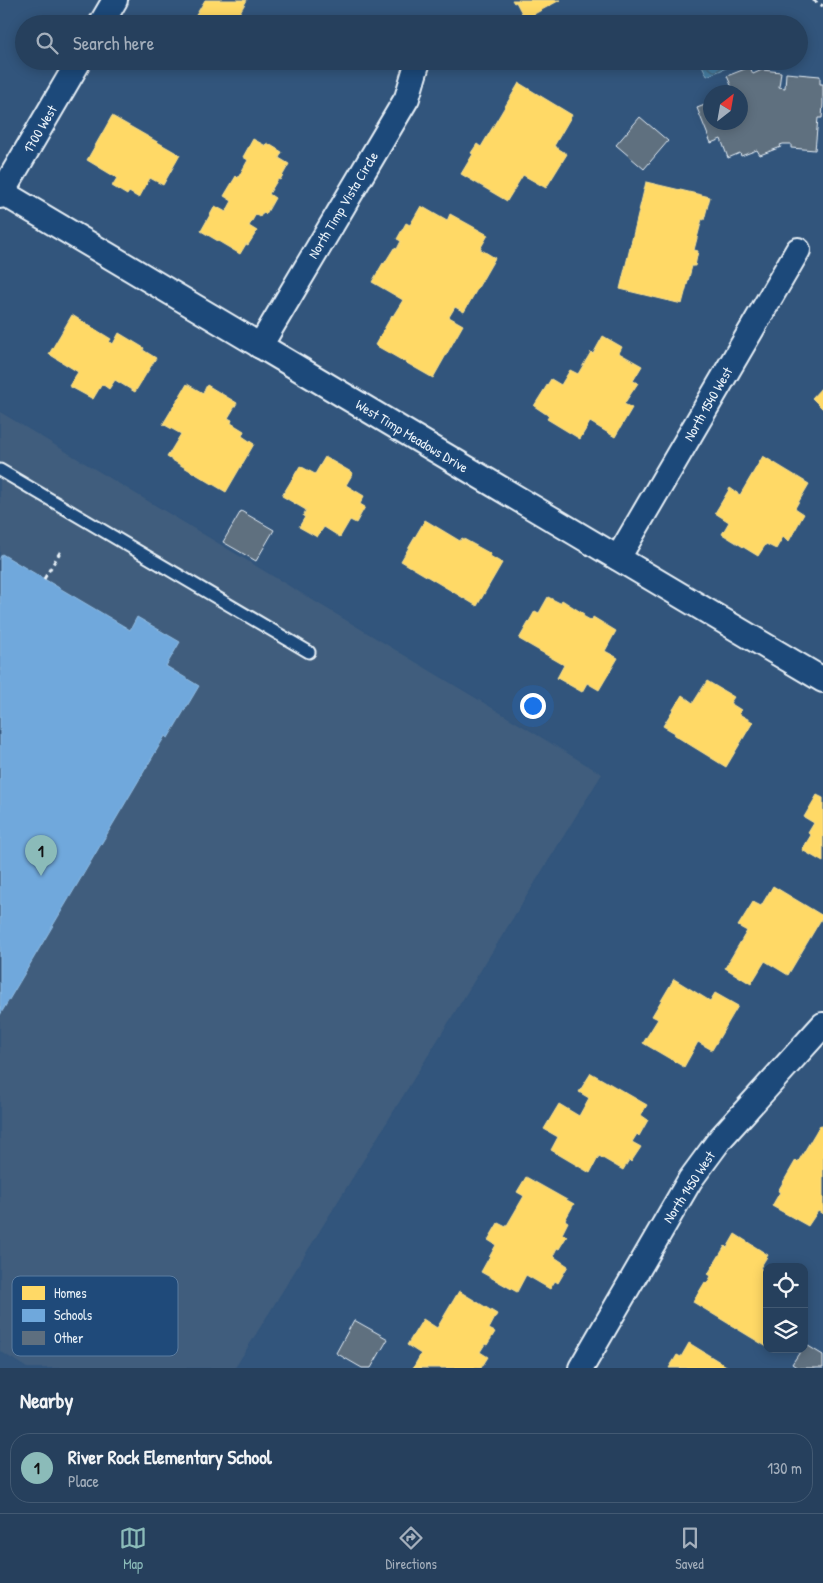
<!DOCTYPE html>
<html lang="en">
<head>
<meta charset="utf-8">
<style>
  body { margin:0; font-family:"Patrick Hand",sans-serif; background:#324b66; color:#f1f3f6 }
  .controls { position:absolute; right:15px; bottom:15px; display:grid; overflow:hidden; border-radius:10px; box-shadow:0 2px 12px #0003 }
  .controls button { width:45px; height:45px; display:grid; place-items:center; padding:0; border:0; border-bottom:1px solid #425972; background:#26405d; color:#f1f3f6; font:25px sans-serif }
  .compass { position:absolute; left:703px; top:85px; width:45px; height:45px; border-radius:50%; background:#26405d; box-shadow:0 2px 12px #0003; rotate:31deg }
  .you { position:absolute; left:532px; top:705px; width:18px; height:18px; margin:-12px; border:4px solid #fff; border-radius:50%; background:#1a73e8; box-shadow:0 0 0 8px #1a73e833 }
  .badge { display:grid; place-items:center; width:32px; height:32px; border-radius:50%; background:#8bbbb9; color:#111; font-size:16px; font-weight:700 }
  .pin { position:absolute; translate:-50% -41px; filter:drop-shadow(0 1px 2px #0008) }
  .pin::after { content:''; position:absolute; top:26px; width:18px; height:15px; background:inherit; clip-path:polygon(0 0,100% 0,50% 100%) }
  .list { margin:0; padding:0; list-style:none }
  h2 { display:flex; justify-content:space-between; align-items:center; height:65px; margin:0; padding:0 20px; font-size:21px }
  h2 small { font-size:16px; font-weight:400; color:#a4afbc }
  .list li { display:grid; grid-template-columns:32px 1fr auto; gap:15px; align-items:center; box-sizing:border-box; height:70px; margin:0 10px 10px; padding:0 10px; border:1px solid #425972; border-radius:20px }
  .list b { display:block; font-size:19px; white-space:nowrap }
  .list p { margin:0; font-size:16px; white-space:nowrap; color:#a4afbc }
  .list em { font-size:16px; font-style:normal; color:#a4afbc }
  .icon { flex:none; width:28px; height:28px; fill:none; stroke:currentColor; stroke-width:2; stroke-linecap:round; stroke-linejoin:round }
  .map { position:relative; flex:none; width:823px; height:1368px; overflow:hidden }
  .search { position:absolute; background:#26405d; box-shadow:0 2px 12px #0003; left:15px; right:15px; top:15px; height:55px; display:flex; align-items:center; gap:12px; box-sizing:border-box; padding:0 18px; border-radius:28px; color:#a4afbc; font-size:19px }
  .sheet { height:145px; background:#26405d }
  nav { display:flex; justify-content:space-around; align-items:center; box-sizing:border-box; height:70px; border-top:1px solid #425972; background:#26405d; font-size:14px; color:#a4afbc }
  nav a { display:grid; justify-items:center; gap:2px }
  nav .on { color:#8bbbb9 }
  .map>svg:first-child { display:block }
  .built { fill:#3f5d7d }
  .water { fill:url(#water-waves); stroke:#86aac3 }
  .homes { fill:#ffd966; stroke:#f8e092 }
  .schools { fill:#6fa8dc; stroke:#93bee4 }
  .building { fill:#5e6f7f; stroke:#e8f1f8 }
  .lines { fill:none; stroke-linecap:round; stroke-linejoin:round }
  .service-casing { stroke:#e8f1f8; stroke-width:15 }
  .minor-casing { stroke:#e8f1f8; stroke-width:28 }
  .path { stroke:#e8f1f8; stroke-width:3; stroke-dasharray:5 4; stroke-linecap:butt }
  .service { stroke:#1f4a7a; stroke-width:11 }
  .minor { stroke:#1f4a7a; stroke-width:24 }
  .labels { text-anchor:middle; stroke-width:5; stroke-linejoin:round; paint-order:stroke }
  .street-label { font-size:14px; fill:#e8f1f8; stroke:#1f4a7a }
  .key { fill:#1f4a7a; stroke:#5b7ca0; stroke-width:1 }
  .key-label { font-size:14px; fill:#e8f1f8 }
</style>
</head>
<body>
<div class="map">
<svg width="823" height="1368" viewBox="0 0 823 1368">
  <defs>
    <pattern id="water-waves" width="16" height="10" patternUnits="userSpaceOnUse" patternTransform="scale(1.25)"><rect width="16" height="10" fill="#447ba0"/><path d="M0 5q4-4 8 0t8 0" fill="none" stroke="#456479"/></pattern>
  </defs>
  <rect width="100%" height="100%" fill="#32557c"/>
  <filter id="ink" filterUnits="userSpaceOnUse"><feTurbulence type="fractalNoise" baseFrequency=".02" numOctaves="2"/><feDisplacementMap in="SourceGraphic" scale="10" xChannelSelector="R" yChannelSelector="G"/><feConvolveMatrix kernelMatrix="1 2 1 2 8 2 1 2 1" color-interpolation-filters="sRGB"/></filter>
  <g filter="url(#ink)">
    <!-- built -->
    <path class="built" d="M 0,412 L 602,774 L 235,1368 L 27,1368 L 0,1351 Z"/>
    <!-- water -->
    <path class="water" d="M 700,61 L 743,61 L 707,76 Z"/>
    <!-- homes -->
    <g class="homes">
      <path d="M 205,0 L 247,0 L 233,24 L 206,24 L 195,17 Z"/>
      <path d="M 512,0 L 560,0 L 525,19 L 516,2 L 514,3 Z"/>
      <path d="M 519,83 L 572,115 L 554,146 L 567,154 L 546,188 L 523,175 L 507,201 L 461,174 L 473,154 L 471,153 L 477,144 L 481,147 Z"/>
      <path d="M 112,116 L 180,155 L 163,185 L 150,178 L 139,198 L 129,192 L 127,195 L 112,186 L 117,178 L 87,160 Z"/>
      <path d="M 253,139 L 266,146 L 267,143 L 282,152 L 279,158 L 289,164 L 280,180 L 278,179 L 269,194 L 275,198 L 266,214 L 263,212 L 260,217 L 256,214 L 249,226 L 257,231 L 248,245 L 246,244 L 240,254 L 201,231 L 215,206 L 226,212 L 232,201 L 224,196 L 236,176 L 238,178 L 248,160 L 243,157 Z"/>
      <path d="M 646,182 L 710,197 L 704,220 L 702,219 L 694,250 L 698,251 L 695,266 L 692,266 L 682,304 L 620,289 Z"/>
      <path d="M 421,206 L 447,221 L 450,214 L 488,235 L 480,249 L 495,258 L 464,312 L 455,307 L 449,317 L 463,325 L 433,378 L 375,345 L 392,315 L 393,316 L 403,300 L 372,282 L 383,263 L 384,264 L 394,248 L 397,249 L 401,241 L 397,239 L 406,223 L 410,225 Z"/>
      <path d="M 72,315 L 111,339 L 109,342 L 113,344 L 119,333 L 144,348 L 143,350 L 156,358 L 135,392 L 115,380 L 109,389 L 102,384 L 93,399 L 69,386 L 78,372 L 49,354 Z"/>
      <path d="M 603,336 L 622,347 L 619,353 L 642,366 L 633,381 L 638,383 L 624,404 L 632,408 L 615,437 L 590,422 L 580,439 L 547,419 L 549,416 L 534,406 L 551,379 L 561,385 L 570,370 L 578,374 L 591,352 L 593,354 Z"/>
      <path d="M 187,384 L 203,393 L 207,385 L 237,403 L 228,418 L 232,420 L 231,423 L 244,431 L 242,436 L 254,444 L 226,492 L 167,457 L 181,434 L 163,424 Z"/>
      <path d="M 823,386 L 823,409 L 812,398 Z"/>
      <path d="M 763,456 L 809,484 L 795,508 L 804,514 L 789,541 L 783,537 L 776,549 L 766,544 L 758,556 L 722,534 L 729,522 L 715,513 L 730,488 L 740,495 Z"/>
      <path d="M 325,457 L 353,473 L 346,485 L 364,496 L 360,504 L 365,507 L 356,523 L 350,520 L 340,537 L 324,527 L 317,537 L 299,527 L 305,517 L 303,516 L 306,510 L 282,496 L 300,466 L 315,474 Z"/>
      <path d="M 425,520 L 460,541 L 462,538 L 491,554 L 490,556 L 502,563 L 477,606 L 401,561 Z"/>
      <path d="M 548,597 L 560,603 L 562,600 L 584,614 L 583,616 L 592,621 L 593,617 L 616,631 L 605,651 L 618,658 L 599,690 L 587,683 L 582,692 L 557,678 L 564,665 L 519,639 L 535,611 L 539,613 Z"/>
      <path d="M 707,681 L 734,697 L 730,703 L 741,710 L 739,714 L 753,722 L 726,767 L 674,735 L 675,733 L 663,726 L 682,695 L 693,703 Z"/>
      <path d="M 817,795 L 823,798 L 823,862 L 802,850 L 811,835 L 808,833 L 814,823 L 804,817 Z"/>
      <path d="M 773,886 L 823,916 L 788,975 L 765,961 L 751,984 L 725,968 L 747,931 L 738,926 L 753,902 L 761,906 Z"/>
      <path d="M 674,979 L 710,1001 L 715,993 L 738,1006 L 712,1050 L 698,1042 L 684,1067 L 643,1043 L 658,1019 L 652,1016 Z"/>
      <path d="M 591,1073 L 647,1105 L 641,1115 L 648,1120 L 639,1136 L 637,1134 L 632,1142 L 641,1147 L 631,1162 L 629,1160 L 623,1170 L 599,1156 L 590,1173 L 551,1150 L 558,1137 L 544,1129 L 559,1104 L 579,1116 L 589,1098 L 579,1092 Z"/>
      <path d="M 820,1125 L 823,1127 L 823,1214 L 818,1211 L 808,1226 L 772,1206 L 780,1192 L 778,1191 L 796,1160 L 798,1162 Z"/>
      <path d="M 526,1177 L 574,1204 L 565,1220 L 568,1222 L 562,1234 L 567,1236 L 559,1249 L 557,1248 L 553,1256 L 568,1266 L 558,1283 L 555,1281 L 550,1289 L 526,1275 L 517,1292 L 481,1272 L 496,1245 L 488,1240 L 498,1223 L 506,1227 L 524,1196 L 517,1192 Z"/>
      <path d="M 735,1234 L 768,1255 L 760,1268 L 767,1272 L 767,1347 L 693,1302 L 705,1282 L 707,1284 L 711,1276 L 708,1274 L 725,1246 L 727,1248 Z"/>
      <path d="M 459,1291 L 497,1314 L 489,1329 L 495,1332 L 487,1345 L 485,1344 L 480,1352 L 488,1357 L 481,1368 L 413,1368 L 421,1354 L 407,1345 L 423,1319 L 437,1328 Z"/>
      <path d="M 689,1343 L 728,1367 L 728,1368 L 669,1368 L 677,1355 L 681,1357 Z"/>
    </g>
    <!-- schools -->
    <path class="schools" d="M 2,554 L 127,628 L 130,630 L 137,617 L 180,642 L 166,666 L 199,686 L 168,738 L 165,736 L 0,1015 L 0,558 Z"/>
    <!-- building -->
    <g class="building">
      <path d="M 750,67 L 753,74 L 762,70 L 781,72 L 779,87 L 785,88 L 786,73 L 820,76 L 820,84 L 823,84 L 823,104 L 822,118 L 818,118 L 815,150 L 791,148 L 791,144 L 783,144 L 780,145 L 781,147 L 760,155 L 757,150 L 741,156 L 740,153 L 728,158 L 721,139 L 711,143 L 697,108 L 710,103 L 710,122 L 740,122 L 740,92 L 734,92 L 727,76 Z"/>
      <path d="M 640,117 L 668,141 L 644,169 L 616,145 Z"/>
      <path d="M 241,511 L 274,530 L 256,561 L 223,542 Z"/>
      <path d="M 354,1320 L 388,1339 L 371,1368 L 362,1368 L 336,1353 Z"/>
      <path d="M 805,1344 L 823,1355 L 823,1368 L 798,1368 L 792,1364 L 802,1349 L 804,1349 Z"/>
    </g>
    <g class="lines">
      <!-- service casing -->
      <g class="service-casing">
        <path id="service" d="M 0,470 L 309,652"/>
      </g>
      <!-- minor casing -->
      <g class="minor-casing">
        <g id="minor">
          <path d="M 101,24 L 115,0"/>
          <path d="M 0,191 L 823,680"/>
          <path d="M 0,196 L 79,61"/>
          <path d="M 260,346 L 407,98 L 418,61"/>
          <path d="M 618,558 L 798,250"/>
          <path d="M 581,1368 L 690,1180 L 721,1138 L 823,1025"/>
        </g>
      </g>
      <!-- path -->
      <g class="path">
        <path d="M 813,0 L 823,6"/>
        <path d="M 44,579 L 62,549"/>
      </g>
      <!-- service -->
      <use href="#service" class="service"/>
      <!-- minor -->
      <use href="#minor" class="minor"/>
    </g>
  </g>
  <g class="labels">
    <!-- street labels -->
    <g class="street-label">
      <text transform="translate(40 129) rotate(-60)" y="5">1700 West</text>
      <text transform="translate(343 205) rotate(-59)" y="5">North Timp Vista Circle</text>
      <text transform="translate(708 404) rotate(-60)" y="5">North 1540 West</text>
      <text transform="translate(412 436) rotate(31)" y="5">West Timp Meadows Drive</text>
      <text transform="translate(689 1187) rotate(-57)" y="5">North 1450 West</text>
    </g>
  </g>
  <!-- legend -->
  <rect x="12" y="1276" width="166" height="80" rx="8" class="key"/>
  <rect x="22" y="1286" width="23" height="14" fill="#ffd966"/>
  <rect x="22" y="1309" width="23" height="13" fill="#6fa8dc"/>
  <rect x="22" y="1331" width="23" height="14" fill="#5e6f7f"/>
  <g class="key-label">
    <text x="54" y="1298">Homes</text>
    <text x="54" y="1320">Schools</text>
    <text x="54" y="1343">Other</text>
  </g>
</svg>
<div class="controls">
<button><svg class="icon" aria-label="locate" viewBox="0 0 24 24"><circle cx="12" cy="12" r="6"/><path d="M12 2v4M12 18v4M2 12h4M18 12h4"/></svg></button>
<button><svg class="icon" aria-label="layers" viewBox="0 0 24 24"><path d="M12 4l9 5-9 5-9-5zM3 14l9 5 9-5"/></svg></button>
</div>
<svg class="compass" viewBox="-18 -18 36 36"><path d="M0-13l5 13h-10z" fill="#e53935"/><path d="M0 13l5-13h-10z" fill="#a4afbc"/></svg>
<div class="you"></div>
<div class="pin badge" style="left:41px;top:876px">1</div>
<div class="search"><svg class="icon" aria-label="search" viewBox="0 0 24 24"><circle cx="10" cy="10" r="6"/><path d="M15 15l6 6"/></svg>Search here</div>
</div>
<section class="sheet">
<h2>Nearby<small></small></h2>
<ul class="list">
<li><span class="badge">1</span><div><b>River Rock Elementary School</b><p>Place</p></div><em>130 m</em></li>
</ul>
</section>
<nav>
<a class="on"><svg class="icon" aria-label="map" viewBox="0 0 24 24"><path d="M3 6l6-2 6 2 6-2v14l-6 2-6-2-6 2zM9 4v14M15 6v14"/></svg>Map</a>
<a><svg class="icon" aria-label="directions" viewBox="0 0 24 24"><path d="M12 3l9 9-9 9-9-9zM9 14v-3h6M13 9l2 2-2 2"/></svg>Directions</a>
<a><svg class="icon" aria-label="saved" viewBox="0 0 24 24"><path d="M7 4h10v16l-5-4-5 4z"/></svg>Saved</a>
</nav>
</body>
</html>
